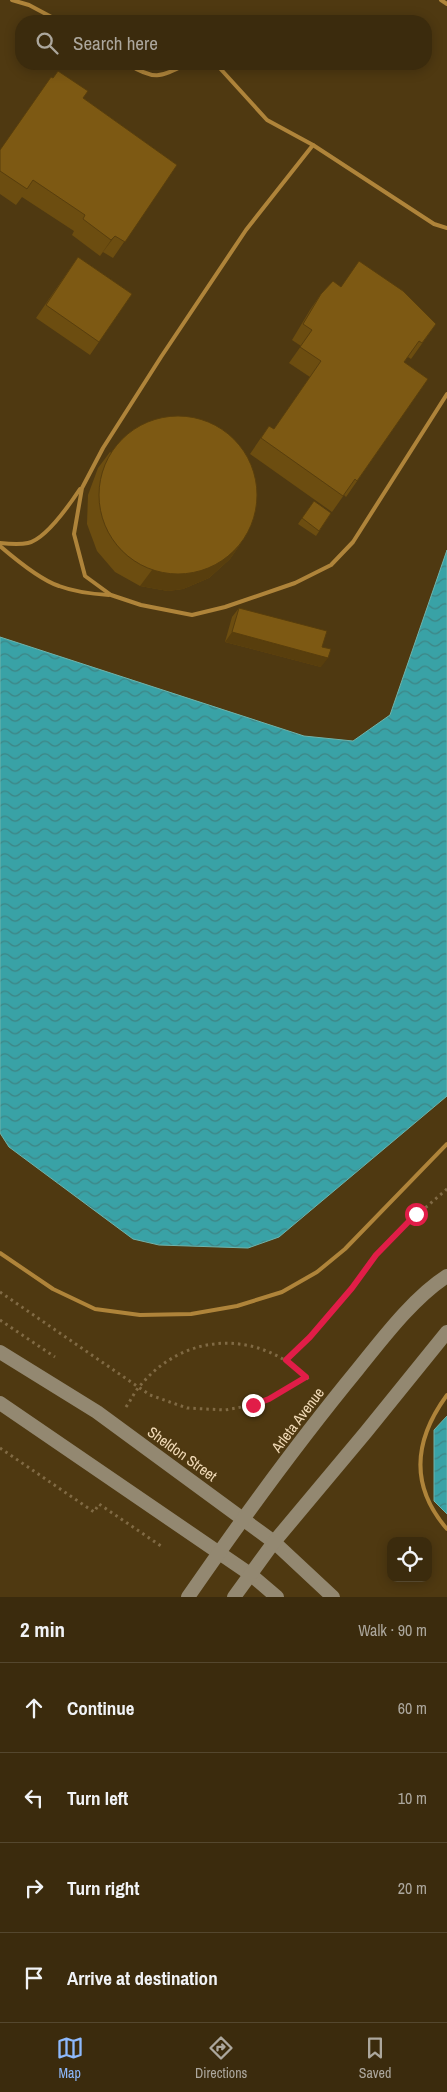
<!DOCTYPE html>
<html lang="en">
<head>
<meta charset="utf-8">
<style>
  body { margin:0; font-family:"Archivo Narrow",sans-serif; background:#423316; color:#f1f3f6 }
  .controls { position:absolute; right:15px; bottom:15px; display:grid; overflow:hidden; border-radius:10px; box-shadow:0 2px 12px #0003 }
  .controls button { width:45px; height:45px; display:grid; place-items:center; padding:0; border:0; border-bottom:1px solid #54472e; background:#3b2b0d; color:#f1f3f6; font:25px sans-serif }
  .stop { position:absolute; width:15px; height:15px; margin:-11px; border:4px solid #e11d48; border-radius:50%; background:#fff }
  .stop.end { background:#e11d48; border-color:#fff; box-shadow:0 1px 5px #0008 }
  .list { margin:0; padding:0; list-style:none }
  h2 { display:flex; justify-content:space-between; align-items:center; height:65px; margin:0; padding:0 20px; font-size:21px }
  h2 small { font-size:16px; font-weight:400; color:#aca79d }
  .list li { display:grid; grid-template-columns:32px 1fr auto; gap:15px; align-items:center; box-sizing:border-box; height:90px; padding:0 20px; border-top:1px solid #54472e }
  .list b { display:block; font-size:19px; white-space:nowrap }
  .list em { font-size:16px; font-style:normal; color:#aca79d }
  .icon { flex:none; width:28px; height:28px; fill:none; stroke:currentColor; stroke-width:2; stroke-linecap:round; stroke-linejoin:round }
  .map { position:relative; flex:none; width:447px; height:1597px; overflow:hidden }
  .search { position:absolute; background:#3b2b0d; box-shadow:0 2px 12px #0003; left:15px; right:15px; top:15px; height:55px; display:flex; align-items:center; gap:12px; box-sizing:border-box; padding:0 18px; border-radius:20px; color:#aca79d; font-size:19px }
  .sheet { height:425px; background:#3b2b0d }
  nav { display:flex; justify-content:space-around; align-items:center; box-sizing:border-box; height:70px; border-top:1px solid #54472e; background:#3b2b0d; font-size:14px; color:#aca79d }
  nav a { display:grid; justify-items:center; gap:2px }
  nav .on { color:#8db9fc }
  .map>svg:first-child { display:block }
  .water { fill:url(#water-waves); stroke:#70b3ab }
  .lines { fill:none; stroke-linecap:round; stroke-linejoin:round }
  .path { stroke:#806a44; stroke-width:3; stroke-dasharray:2.5 4; stroke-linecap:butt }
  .service { stroke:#af843a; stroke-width:4 }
  .secondary { stroke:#938871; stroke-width:14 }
  .wall { fill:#6c4d10 }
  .shaded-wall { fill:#583e0d }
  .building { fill:#7d5913; stroke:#583e0d }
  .route { stroke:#e11d48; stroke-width:6 }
  .labels { text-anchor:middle; stroke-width:4; stroke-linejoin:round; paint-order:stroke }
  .street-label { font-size:15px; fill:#f1dab7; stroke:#4f3911 }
</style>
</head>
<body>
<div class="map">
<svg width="447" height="1597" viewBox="0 0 447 1597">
  <defs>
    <pattern id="water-waves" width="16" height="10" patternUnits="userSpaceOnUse" patternTransform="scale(1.25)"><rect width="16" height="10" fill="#39a2a6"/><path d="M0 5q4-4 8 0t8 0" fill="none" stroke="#3e8585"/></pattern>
  </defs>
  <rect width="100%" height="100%" fill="#4f3911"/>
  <!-- water -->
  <g class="water">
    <path d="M 447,550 L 447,1096 L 279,1237 L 248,1248 L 159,1245 L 133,1239 L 9,1147 L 0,1133 L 0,637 L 304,736 L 353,741 L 390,715 Z"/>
    <path d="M 447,1416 L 447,1514 L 434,1501 L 434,1430 Z"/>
  </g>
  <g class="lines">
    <!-- path -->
    <g class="path">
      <path d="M 0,1292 L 150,1395 L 187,1408 L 225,1410 L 253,1405 L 269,1399 L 306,1377"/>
      <path d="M 0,1320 L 55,1357"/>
      <path d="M 285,1360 L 310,1337 L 333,1312 L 376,1255 L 394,1235 L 447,1189"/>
      <path d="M 126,1407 C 131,1400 134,1393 139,1387 C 185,1330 262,1329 311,1382"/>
      <path d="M 0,1448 L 94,1512 L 99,1504 L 161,1546"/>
    </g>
    <!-- service -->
    <g class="service">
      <path d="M 12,0 L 29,5 L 59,21"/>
      <path d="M 441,0 L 447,4"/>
      <path d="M 128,64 C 153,80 161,78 186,64"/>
      <path d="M 209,64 L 217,65 L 267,120 L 313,145 L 434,224 L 447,228"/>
      <path d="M 313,145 L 246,230 L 161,357 L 103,448 L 82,488 L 74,534 L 85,576 L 111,595 L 141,605 L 192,615 L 225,607 L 295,583 L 331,565 L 353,542 L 447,394"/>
      <path d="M 0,543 C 9,544 19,545 28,543 C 46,539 70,504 80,489"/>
      <path d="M 0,546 C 14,558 41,580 59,586 C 75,592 92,594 109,595"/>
      <path d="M 0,1253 L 53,1289 L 95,1309 L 140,1315 L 191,1314 L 237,1306 L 282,1292 L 317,1272 L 345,1249 L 447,1144"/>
      <path d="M 447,1395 C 414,1440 409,1485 447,1529"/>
    </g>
    <!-- secondary -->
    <g class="secondary">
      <path d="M 0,1352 L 97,1412 L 274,1542 L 333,1597"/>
      <path d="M 0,1403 L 250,1574 L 277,1597"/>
      <path d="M 188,1597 C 242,1519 298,1442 358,1369 C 383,1338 414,1297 447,1276"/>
      <path d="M 234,1597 L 274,1542 L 366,1432 L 447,1332"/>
    </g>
  </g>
  <!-- wall -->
  <g class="wall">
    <path d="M 83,98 L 177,165 L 113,258 L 103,252 L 100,256 L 72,235 L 74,231 L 22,197 L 16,205 L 0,194 L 0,150 Z"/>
    <path d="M 78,257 L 132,294 L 90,355 L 36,318 Z"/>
    <path d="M 341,287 L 436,324 L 411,359 L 408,357 L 404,362 L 428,379 L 346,497 L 344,495 L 332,512 L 250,454 L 269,426 L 274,429 L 310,377 L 289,363 L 301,346 L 292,340 L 310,310 L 321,294 Z"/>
    <path d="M 110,452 L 241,543 L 230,559 L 209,578 L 183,589 L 168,591 L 140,586 L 115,572 L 97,551 L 87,524 L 88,495 L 98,468 Z"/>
    <path d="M 314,501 L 331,513 L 316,536 L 298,524 Z"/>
    <path d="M 239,608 L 322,647 L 321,667 L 225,642 L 232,617 Z"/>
  </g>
  <!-- shaded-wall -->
  <g class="shaded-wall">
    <path d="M 115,236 L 100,256 L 111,240 Z"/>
    <path d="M 241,543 L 230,559 L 209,578 L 183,589 L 168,591 L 140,586 L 152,570 Z"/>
    <path d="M 232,632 L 328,658 L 321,667 L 225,642 Z"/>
  </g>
  <!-- building -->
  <g class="building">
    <path d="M 58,71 L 88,91 L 83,98 L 177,165 L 125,242 L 115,236 L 111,240 L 83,219 L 85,215 L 33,180 L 27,189 L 0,171 L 0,150 L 51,77 L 53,78 Z"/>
    <path d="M 78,257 L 132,294 L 99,342 L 46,305 Z"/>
    <path d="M 359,261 L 403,291 L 436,324 L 422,343 L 419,341 L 404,362 L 428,379 L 357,481 L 355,479 L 343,496 L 261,438 L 269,426 L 274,429 L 321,361 L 300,347 L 312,330 L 303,324 L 321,294 L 333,281 L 341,287 Z"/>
    <circle cx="178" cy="495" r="79"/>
    <path d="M 314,501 L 331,513 L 319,531 L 302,518 Z"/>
    <path d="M 239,608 L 327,631 L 322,647 L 331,649 L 328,658 L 232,632 Z"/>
  </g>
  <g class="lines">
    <!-- route -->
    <path class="route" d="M 253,1405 L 269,1399 L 306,1377 L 286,1360 L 310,1337 L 352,1288 L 376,1255 L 416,1214"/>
  </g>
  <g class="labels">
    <!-- street labels -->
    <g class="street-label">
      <text transform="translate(298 1420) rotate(-53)" y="5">Arleta Avenue</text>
      <text transform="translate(182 1454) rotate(36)" y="5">Sheldon Street</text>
    </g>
  </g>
</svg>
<div class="controls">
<button><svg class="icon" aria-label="locate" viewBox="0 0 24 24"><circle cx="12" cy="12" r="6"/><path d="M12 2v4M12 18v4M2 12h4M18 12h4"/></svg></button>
</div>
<div class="stop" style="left:416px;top:1214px"></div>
<div class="stop end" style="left:253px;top:1405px"></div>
<div class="search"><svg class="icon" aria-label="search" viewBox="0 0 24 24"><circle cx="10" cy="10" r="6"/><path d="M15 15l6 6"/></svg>Search here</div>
</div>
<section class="sheet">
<h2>2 min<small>Walk · 90 m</small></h2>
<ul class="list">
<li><svg class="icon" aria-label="ahead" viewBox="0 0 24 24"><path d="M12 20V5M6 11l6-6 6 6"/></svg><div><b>Continue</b></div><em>60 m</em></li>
<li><svg class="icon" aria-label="left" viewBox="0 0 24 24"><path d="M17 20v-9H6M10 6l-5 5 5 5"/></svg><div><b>Turn left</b></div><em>10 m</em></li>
<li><svg class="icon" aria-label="right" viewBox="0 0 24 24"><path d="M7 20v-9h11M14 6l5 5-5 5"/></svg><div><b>Turn right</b></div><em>20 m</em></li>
<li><svg class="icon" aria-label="arrive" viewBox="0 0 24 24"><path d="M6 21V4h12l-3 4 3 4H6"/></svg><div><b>Arrive at destination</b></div></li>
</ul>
</section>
<nav>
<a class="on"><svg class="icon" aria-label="map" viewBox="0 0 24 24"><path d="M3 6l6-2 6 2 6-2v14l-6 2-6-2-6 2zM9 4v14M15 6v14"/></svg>Map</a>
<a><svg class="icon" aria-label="directions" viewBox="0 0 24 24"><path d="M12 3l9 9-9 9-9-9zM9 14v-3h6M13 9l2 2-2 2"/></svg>Directions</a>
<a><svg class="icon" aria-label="saved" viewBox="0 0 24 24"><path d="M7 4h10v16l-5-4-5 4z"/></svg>Saved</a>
</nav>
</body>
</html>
